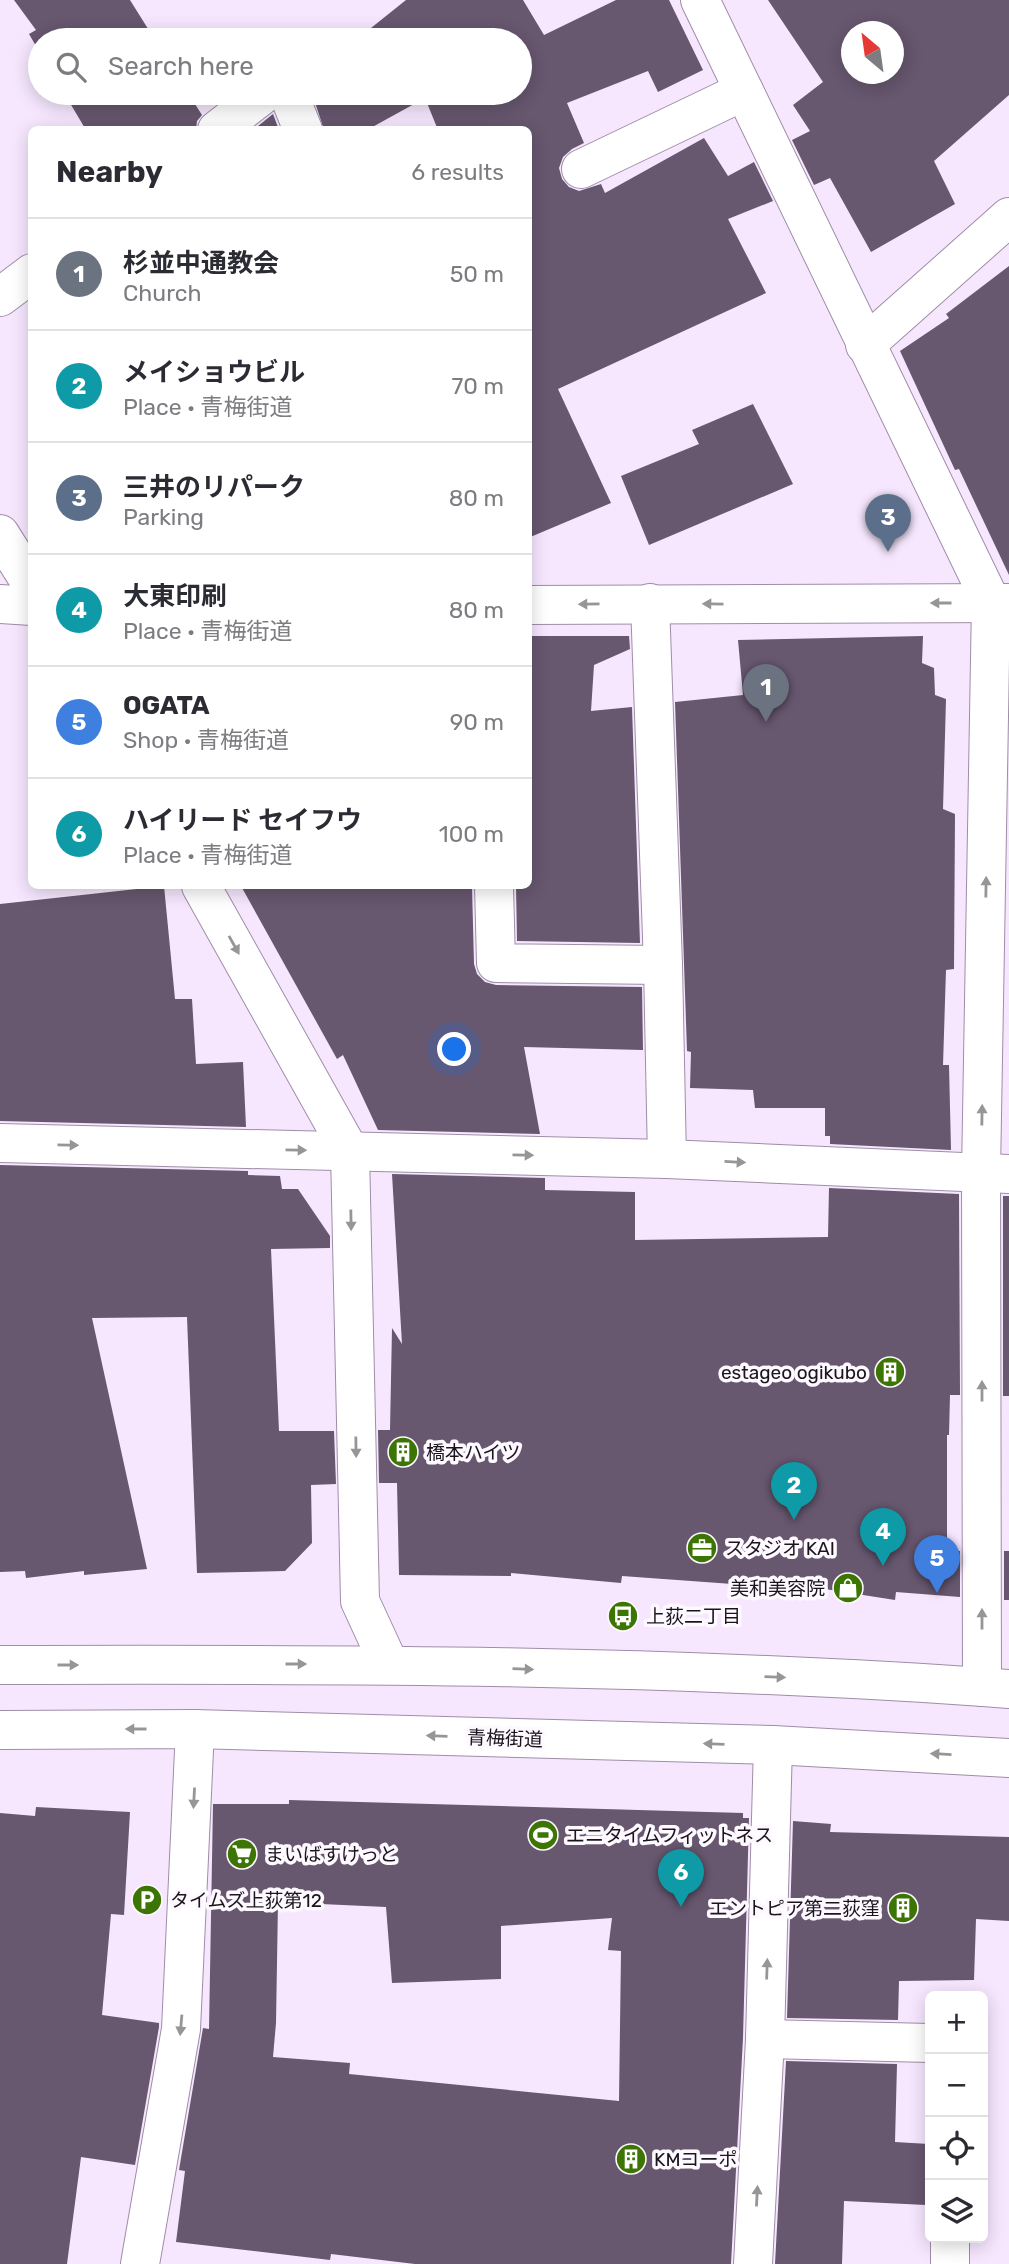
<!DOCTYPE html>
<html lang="en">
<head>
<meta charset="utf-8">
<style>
  body { margin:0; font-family:Rubik,"Noto Sans JP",sans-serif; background:#f7f7f7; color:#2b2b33 }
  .controls { position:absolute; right:21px; bottom:21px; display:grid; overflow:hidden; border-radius:10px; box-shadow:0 4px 18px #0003 }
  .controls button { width:63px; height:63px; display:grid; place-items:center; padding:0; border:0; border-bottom:2px solid #e1e1e2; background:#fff; color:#2b2b33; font:35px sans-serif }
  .compass { position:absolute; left:841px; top:21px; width:63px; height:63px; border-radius:50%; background:#fff; box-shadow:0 4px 18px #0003; rotate:331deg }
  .you { position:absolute; left:455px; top:1050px; width:24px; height:24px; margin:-18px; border:5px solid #fff; border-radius:50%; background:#1a73e8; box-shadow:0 0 0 10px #1a73e833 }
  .badge { display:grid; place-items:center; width:46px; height:46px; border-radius:50%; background:#db2777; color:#fff; font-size:23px; font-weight:700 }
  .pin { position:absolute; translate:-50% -58px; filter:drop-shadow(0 2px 4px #0008) }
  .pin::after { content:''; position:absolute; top:37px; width:24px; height:21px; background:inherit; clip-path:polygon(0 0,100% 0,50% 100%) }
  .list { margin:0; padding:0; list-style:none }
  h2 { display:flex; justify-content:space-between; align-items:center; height:91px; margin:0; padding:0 28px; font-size:30px }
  h2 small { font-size:23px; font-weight:400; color:#7c7c81 }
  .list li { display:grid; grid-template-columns:46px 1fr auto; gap:21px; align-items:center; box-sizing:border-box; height:112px; padding:0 28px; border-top:2px solid #e1e1e2 }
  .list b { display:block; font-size:26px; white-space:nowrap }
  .list p { margin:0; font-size:23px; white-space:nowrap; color:#7c7c81 }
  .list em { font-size:23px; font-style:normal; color:#7c7c81 }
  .icon { flex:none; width:38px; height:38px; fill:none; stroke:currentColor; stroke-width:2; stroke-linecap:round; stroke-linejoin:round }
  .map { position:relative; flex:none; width:1009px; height:2264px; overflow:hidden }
  .search { position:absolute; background:#fff; box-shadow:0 4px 18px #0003; left:28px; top:28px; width:504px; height:77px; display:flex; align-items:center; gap:18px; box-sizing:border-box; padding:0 24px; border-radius:38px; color:#7c7c81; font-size:26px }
  .panel { position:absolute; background:#fff; box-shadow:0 4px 18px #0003; left:28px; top:126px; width:504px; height:763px; border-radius:10px }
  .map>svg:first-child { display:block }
  .building { fill:#67576f; fill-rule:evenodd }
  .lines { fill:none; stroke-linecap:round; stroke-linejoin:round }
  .minor-casing { stroke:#9f8da7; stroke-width:40 }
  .major-casing { stroke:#9f8da7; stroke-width:40 }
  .minor { stroke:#fff; stroke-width:38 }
  .major { stroke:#fff; stroke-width:38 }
  .oneway { fill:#989599 }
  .labels { text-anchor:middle; stroke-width:7; stroke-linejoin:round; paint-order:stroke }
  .poi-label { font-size:19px; fill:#1a141d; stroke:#fdf9ff; text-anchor:start }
  .street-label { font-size:19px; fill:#1a141d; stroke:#fdf9ff }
</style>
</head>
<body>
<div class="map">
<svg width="1009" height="2264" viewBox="0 0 1009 2264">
  <rect width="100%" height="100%" fill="#f6e7fe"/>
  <!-- building -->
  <g class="building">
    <path d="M 14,0 L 130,0 L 155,40 L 40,40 L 40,53 L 29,34 L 36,30 Z"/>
    <path d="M 406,0 L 523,0 L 544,35 L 616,0 L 669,0 L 703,70 L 658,92 L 648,71 L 567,103 L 584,143 L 572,149 L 563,157 L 559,168 L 562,179 L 569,187 L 579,191 L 601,184 L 605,193 L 704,138 L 728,176 L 754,162 L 773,201 L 728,219 L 766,293 L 558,389 L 611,503 L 528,538 L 528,130 L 438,130 L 425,98 L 367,130 L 324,130 L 312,93 L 520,93 L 520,40 L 356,40 Z"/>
    <path d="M 768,0 L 1009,0 L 1009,95 L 934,161 L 955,204 L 871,252 L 830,178 L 814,185 L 792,140 L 810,131 L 793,105 L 823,82 ZM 851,32 L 893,32 L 893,74 L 851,74 Z"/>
    <path d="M 64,93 L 188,93 L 202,115 L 197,121 L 196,130 L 86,130 Z"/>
    <path d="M 273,114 L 279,130 L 253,130 Z"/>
    <path d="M 1009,266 L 1009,575 L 959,469 L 955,470 L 900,351 L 949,318 L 946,314 Z"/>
    <path d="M 753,404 L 793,484 L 649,545 L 621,476 L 699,444 L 692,430 Z"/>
    <path d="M 528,636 L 629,636 L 630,649 L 594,665 L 591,711 L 632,707 L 640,943 L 517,941 L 516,886 L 528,886 Z"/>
    <path d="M 923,636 L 922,663 L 934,668 L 935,695 L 946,699 L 943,809 L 955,814 L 954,969 L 946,970 L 943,1065 L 949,1065 L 951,1150 L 830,1144 L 830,1136 L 825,1136 L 825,1108 L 755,1108 L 753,1090 L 690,1088 L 691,1052 L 687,1051 L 675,702 L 743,695 L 738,640 Z"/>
    <path d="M 164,886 L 175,999 L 192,999 L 196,1064 L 243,1062 L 246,1127 L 0,1121 L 0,904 Z"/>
    <path d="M 241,886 L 472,886 L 474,964 L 477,974 L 485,982 L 496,985 L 642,987 L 643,1050 L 524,1047 L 540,1134 L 378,1130 L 343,1055 L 337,1059 Z"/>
    <path d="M 0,1165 L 248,1171 L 248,1175 L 280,1176 L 282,1189 L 298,1189 L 330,1236 L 330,1248 L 271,1249 L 279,1431 L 334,1431 L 336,1484 L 311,1485 L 312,1543 L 285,1571 L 197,1573 L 187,1317 L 92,1318 L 147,1569 L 84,1575 L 84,1571 L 26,1578 L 25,1571 L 0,1572 Z"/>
    <path d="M 392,1174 L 545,1178 L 545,1190 L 635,1192 L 635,1240 L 828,1237 L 829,1188 L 959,1194 L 960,1395 L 950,1395 L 949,1435 L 947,1435 L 947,1551 L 960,1551 L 960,1597 L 896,1592 L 895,1600 L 825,1589 L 760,1584 L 760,1586 L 622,1576 L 621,1583 L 511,1573 L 511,1576 L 399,1575 L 397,1483 L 379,1483 L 378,1430 L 390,1430 L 392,1328 L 402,1344 Z"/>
    <rect x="1003" y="1196" width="6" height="200"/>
    <rect x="1004" y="1551" width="5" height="49"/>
    <path d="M 289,1800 L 743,1813 L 743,1818 L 749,1818 L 743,2038 L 731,2264 L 415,2264 L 331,2254 L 330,2260 L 176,2242 L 185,2171 L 179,2170 L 203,2028 L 209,2029 L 213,1804 L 289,1804 ZM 278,1902 L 386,1907 L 392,1983 L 501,1979 L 501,1926 L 612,1918 L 608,1950 L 621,1951 L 619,2101 L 349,2074 L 350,2063 L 273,2057 L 276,2023 Z"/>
    <path d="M 36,1807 L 130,1812 L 124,1915 L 111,1914 L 102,2015 L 159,2023 L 159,2027 L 135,2165 L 81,2157 L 67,2264 L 0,2264 L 0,1813 L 35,1816 Z"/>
    <path d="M 793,1821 L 831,1824 L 830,1832 L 1009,1837 L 1009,1921 L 976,1919 L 974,1980 L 899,1981 L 898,2020 L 787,2018 Z"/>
    <path d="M 786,2061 L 897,2064 L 895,2142 L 929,2144 L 926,2205 L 844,2201 L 842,2264 L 775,2264 Z"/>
  </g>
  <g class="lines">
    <!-- minor casing -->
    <g class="minor-casing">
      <g id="minor">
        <path d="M 700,0 L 991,602 L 981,1173 L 982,1687"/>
        <path d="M 288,93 L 303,130"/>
        <path d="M 217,130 L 265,93"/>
        <path d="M 581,169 L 744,91"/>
        <path d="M 0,297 L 32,273"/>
        <path d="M 865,345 L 1009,217"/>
        <path d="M 0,534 L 32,585"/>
        <path d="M 650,603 L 663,965 L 667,1159"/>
        <path d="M 0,604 L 32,606"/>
        <path d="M 528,605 L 1009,603"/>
        <path d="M 201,886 L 350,1152 L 360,1601 L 389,1664"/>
        <path d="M 494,886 L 496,963 L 663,965"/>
        <path d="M 0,1143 L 667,1159 L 1009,1174"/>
        <path d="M 765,2039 L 930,2043"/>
        <path d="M 140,2264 L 181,2029 L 195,1729"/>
        <path d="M 753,2264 L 765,2039 L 773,1745"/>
        <path d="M 950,2264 L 950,2238"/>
      </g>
    </g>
    <!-- major casing -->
    <g class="major-casing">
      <g id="major">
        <path d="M 0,1665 C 336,1664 674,1664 1009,1689"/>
        <path d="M 0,1730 L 195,1729 L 773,1745 L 1009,1758"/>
      </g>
    </g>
    <!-- minor -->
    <use href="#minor" class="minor"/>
    <!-- major -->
    <use href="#major" class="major"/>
  </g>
  <!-- one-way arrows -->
  <defs><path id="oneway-solid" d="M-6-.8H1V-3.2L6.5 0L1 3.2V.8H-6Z" transform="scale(1.75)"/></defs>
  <g class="oneway">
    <use href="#oneway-solid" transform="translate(941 603) rotate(180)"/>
    <use href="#oneway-solid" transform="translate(589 604) rotate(179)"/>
    <use href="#oneway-solid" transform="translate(713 604) rotate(-179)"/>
    <use href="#oneway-solid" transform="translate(986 887) rotate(-89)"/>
    <use href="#oneway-solid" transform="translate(234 945) rotate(61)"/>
    <use href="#oneway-solid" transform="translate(982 1115) rotate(-89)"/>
    <use href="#oneway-solid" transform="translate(68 1145) rotate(1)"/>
    <use href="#oneway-solid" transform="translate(296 1150) rotate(1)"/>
    <use href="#oneway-solid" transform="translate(523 1155) rotate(1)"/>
    <use href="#oneway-solid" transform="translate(735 1162) rotate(3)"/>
    <use href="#oneway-solid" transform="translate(351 1220) rotate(89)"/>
    <use href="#oneway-solid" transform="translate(982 1391) rotate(-90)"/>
    <use href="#oneway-solid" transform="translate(356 1447) rotate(89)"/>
    <use href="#oneway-solid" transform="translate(982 1619) rotate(-90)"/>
    <use href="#oneway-solid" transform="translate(296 1664)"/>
    <use href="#oneway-solid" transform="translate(68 1665)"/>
    <use href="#oneway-solid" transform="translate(523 1669) rotate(2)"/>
    <use href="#oneway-solid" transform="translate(775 1677) rotate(2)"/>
    <use href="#oneway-solid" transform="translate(136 1729) rotate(180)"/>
    <use href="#oneway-solid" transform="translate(437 1736) rotate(-178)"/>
    <use href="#oneway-solid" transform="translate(714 1744) rotate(-178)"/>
    <use href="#oneway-solid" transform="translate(941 1754) rotate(-177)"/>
    <use href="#oneway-solid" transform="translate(194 1798) rotate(93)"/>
    <use href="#oneway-solid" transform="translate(767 1969) rotate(-88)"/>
    <use href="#oneway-solid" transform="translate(181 2025) rotate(95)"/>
    <use href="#oneway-solid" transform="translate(757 2196) rotate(-87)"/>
  </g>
  <!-- icons -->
  <defs>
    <g id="building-disc" transform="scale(1.575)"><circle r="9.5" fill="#3d7505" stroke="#fdf9ff"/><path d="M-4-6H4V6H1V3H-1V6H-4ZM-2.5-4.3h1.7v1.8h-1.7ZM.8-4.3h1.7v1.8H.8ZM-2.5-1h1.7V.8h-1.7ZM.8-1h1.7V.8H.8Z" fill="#fff"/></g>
    <g id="office-disc" transform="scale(1.575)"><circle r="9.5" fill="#3d7505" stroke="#fdf9ff"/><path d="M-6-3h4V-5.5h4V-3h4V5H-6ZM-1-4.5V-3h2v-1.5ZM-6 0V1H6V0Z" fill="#fff"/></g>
    <g id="shop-disc" transform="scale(1.575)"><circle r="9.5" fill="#3d7505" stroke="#fdf9ff"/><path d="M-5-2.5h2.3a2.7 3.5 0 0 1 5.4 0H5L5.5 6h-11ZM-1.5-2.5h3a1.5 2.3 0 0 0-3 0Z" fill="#fff"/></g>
    <g id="bus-disc" transform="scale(1.575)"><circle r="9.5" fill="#3d7505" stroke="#fdf9ff"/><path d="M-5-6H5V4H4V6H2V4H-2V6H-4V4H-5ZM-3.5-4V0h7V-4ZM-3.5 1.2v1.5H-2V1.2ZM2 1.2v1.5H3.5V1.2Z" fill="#fff"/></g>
    <g id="stadium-disc" transform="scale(1.575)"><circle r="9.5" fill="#3d7505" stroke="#fdf9ff"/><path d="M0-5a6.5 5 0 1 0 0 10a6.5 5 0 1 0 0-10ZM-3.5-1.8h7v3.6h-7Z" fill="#fff"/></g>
    <g id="supermarket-disc" transform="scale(1.575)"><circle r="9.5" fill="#3d7505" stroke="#fdf9ff"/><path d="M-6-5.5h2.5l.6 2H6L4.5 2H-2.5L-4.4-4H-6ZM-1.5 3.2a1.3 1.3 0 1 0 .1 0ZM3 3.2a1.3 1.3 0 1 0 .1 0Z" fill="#fff"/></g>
    <g id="parking-disc" transform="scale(1.575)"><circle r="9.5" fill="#3d7505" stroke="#fdf9ff"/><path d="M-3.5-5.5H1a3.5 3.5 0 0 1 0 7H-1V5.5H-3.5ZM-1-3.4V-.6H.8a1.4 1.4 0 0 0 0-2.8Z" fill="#fff"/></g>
  </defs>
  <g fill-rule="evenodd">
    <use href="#building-disc" x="890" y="1372"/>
    <use href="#building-disc" x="403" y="1452"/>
    <use href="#office-disc" x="702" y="1548"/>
    <use href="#shop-disc" x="848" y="1588"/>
    <use href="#bus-disc" x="623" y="1616"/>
    <use href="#stadium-disc" x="543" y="1835"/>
    <use href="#supermarket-disc" x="242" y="1854"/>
    <use href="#parking-disc" x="147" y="1900"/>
    <use href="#building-disc" x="903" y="1908"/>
    <use href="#building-disc" x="631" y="2159"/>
  </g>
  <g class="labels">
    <!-- poi labels -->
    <g class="poi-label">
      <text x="867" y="1379" text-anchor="end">estageo ogikubo</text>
      <text x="426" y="1459">橋本ハイツ</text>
      <text x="725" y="1555">スタジオ KAI</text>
      <text x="825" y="1595" text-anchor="end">美和美容院</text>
      <text x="646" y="1623">上荻二丁目</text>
      <text x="566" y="1842">エニタイムフィットネス</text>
      <text x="265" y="1861">まいばすけっと</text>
      <text x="170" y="1907">タイムズ上荻第12</text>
      <text x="880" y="1915" text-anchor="end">エントピア第二荻窪</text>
      <text x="654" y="2166">KMコーポ</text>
    </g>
    <!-- street labels -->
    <g class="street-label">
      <text transform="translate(505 1738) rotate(2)" y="7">青梅街道</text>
    </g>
  </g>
</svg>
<div class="controls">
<button>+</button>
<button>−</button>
<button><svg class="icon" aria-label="locate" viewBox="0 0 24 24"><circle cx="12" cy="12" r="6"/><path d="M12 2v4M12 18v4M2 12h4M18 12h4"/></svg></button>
<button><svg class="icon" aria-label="layers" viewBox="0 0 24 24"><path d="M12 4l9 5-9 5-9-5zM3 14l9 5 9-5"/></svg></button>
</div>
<svg class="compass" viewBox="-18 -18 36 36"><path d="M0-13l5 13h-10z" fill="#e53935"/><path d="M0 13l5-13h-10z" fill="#7c7c81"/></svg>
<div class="you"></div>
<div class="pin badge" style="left:766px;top:722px;background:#6b7280">1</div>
<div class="pin badge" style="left:794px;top:1520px;background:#0f9aa8">2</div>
<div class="pin badge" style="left:888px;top:552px;background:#5c6f8a">3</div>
<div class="pin badge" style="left:883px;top:1566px;background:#0f9aa8">4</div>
<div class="pin badge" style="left:937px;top:1593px;background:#3f7fe0">5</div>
<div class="pin badge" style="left:681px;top:1907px;background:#0f9aa8">6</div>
<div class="search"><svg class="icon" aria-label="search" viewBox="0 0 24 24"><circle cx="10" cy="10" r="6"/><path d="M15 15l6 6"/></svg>Search here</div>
<section class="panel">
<h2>Nearby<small>6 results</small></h2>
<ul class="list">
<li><span class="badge" style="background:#6b7280">1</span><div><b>杉並中通教会</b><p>Church</p></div><em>50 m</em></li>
<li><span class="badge" style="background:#0f9aa8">2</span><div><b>メイショウビル</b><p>Place · 青梅街道</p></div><em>70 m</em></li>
<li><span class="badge" style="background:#5c6f8a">3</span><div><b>三井のリパーク</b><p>Parking</p></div><em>80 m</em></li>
<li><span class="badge" style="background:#0f9aa8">4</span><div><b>大東印刷</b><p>Place · 青梅街道</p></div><em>80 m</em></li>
<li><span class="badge" style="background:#3f7fe0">5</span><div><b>OGATA</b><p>Shop · 青梅街道</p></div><em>90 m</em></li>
<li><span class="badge" style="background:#0f9aa8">6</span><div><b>ハイリード セイフウ</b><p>Place · 青梅街道</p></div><em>100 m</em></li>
</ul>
</section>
</div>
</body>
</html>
